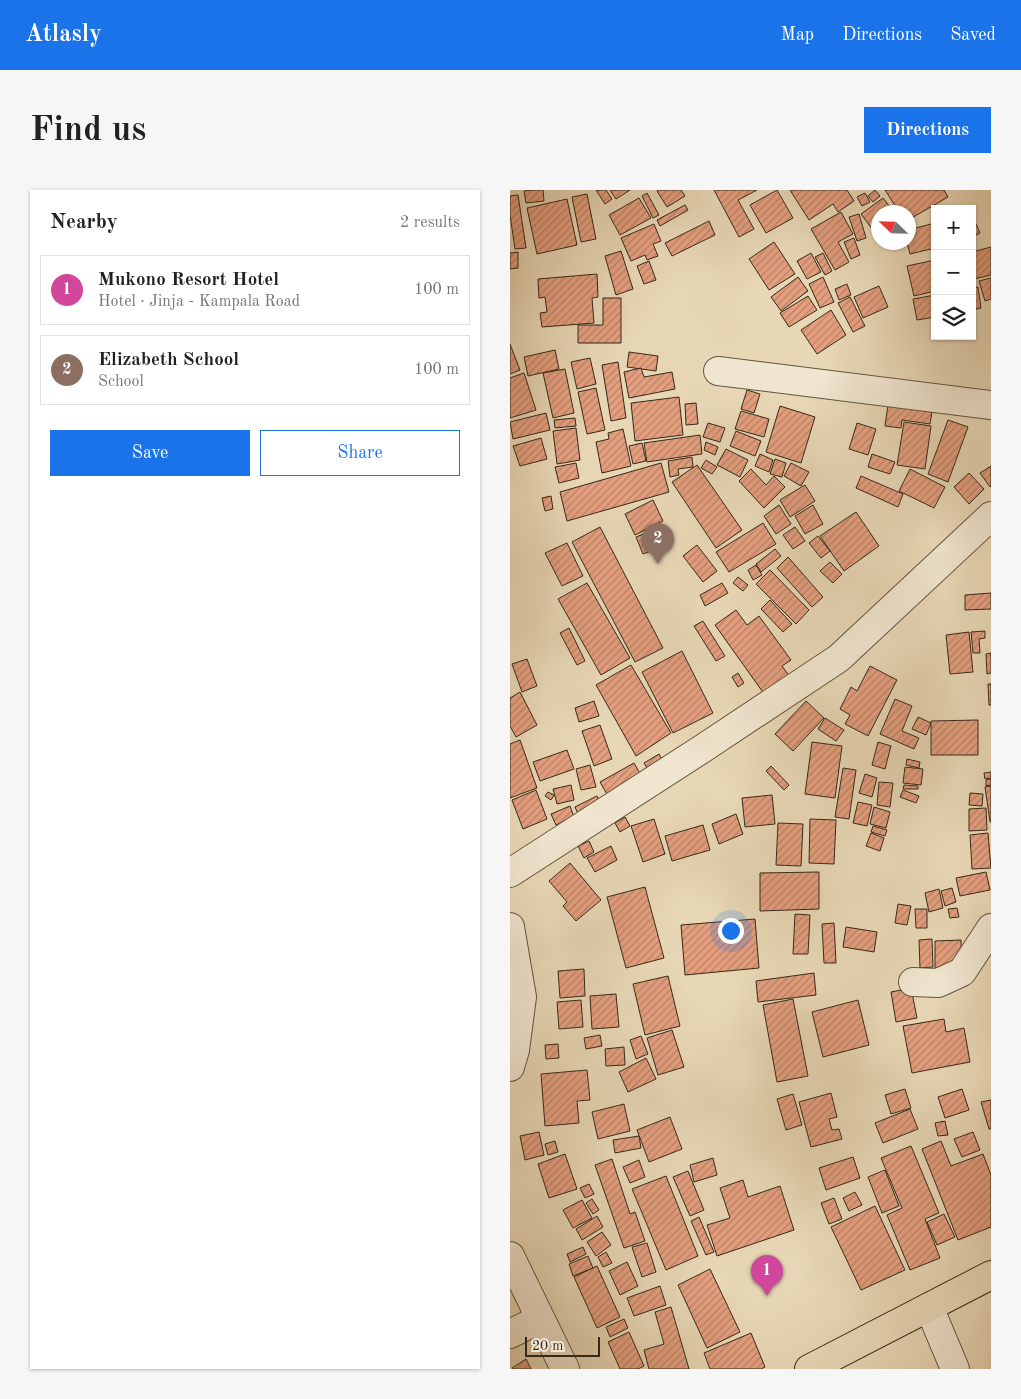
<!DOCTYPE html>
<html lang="en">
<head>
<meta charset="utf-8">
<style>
  body { margin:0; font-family:"Old Standard TT",serif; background:#f6f6f6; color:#202124 }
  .controls { position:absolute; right:15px; top:15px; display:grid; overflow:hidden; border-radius:0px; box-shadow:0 1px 4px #0004 }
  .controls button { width:45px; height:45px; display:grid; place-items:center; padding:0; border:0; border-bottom:1px solid #e0e0e0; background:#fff; color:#202124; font:25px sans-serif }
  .compass { position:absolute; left:361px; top:15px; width:45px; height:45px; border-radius:50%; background:#fff; box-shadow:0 1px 4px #0004; rotate:293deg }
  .scale { position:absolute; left:15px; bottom:12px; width:75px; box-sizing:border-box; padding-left:5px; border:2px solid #352919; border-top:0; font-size:14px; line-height:18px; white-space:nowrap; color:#352919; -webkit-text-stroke:4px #f0e5cf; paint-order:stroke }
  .you { position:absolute; left:220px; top:740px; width:18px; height:18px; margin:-12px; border:4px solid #fff; border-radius:50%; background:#1a73e8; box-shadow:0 0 0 8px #1a73e833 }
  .badge { display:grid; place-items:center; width:32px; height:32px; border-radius:50%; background:#1a73e8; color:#fff; font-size:16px; font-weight:700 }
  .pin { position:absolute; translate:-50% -41px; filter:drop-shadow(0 1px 2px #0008) }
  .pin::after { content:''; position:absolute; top:26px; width:18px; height:15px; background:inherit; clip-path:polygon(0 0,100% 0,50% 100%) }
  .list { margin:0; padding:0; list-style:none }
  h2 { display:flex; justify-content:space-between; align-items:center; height:65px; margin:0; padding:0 20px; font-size:21px }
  h2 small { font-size:16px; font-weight:400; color:#757577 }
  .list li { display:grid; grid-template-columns:32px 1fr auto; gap:15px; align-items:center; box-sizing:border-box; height:70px; margin:0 10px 10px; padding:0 10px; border:1px solid #e0e0e0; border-radius:0px }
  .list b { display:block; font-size:19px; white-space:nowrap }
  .list p { margin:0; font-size:16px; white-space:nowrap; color:#757577 }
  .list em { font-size:16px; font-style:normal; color:#757577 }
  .actions { display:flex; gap:10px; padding:15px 20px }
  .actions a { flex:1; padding:11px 0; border:1px solid #1a73e8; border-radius:0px; text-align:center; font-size:18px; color:#1a73e8 }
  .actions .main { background:#1a73e8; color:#fff }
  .icon { flex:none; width:28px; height:28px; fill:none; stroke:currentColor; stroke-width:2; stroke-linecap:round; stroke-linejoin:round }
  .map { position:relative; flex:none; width:481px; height:1179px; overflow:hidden; border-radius:0px }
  header { display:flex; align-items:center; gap:30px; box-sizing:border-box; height:70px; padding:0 25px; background:#1a73e8; color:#fff }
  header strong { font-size:24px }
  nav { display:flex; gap:28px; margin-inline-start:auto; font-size:18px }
  .intro { display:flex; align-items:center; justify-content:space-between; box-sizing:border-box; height:120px; padding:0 30px }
  h1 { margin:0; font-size:35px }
  .button { padding:12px 22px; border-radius:0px; background:#1a73e8; color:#fff; font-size:18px; font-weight:700 }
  main { display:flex; gap:30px; padding:0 30px }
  aside { flex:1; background:#fff; border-radius:0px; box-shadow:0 1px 4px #0004 }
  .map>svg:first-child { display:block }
  .building { fill:url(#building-hatch); stroke:#352919 }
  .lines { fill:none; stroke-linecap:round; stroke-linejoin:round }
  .minor-casing { stroke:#625440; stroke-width:30 }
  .highway-casing { stroke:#352919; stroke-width:30 }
  .minor { stroke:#f0e5cf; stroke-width:28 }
  .highway { stroke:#e8d7b5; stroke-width:28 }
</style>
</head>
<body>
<header>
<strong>Atlasly</strong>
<nav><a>Map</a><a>Directions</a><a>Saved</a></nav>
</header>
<div class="intro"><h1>Find us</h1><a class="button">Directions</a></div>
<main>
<aside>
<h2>Nearby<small>2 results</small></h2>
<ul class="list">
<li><span class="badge" style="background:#d1479c">1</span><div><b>Mukono Resort Hotel</b><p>Hotel · Jinja - Kampala Road</p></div><em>100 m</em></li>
<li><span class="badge" style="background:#8d6e63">2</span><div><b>Elizabeth School</b><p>School</p></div><em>100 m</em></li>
</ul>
<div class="actions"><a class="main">Save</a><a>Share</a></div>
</aside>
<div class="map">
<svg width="481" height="1179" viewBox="0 0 481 1179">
  <defs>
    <pattern id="building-hatch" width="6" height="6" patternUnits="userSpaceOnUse" patternTransform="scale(1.25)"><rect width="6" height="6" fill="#e59f7f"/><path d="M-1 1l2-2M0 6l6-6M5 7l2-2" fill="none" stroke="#ba8267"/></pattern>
  </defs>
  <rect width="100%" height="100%" fill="#e8d7b5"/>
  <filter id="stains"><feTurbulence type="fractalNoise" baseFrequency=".004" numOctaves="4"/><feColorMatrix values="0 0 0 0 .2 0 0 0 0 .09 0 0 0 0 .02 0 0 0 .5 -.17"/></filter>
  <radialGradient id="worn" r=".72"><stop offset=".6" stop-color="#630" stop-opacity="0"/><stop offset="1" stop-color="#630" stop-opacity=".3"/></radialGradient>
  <!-- building -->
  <g class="building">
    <path d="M 22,0 L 33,0 L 34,11 L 16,13 L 14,1 Z"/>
    <path d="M 86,0 L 96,0 L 102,9 L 95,14 Z"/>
    <path d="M 100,0 L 120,0 L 106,9 Z"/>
    <path d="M 148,0 L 171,0 L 175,6 L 157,17 L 147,1 Z"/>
    <path d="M 204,0 L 247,0 L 228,10 L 244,39 L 229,47 Z"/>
    <path d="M 267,0 L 283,28 L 256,43 L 240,15 Z"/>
    <path d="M 280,0 L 337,0 L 344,11 L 328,22 L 323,14 L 299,30 Z"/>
    <path d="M 365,0 L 370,6 L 363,12 L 358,6 Z"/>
    <path d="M 375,0 L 434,0 L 438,7 L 398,30 L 398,22 L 389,22 Z"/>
    <path d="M 137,3 L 149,25 L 143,28 L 132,6 Z"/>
    <path d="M 355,3 L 360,12 L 352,16 L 347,7 Z"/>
    <path d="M 77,4 L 86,49 L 71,52 L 62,7 Z"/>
    <path d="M 8,5 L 16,58 L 5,59 L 0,25 L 0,6 Z"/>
    <path d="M 129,8 L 141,28 L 110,45 L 99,25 Z"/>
    <path d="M 373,8 L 384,22 L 368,22 L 368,47 L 351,24 Z"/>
    <path d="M 57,9 L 67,55 L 27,64 L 17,18 Z"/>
    <path d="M 175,15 L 178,20 L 150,36 L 147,30 Z"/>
    <path d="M 331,22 L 343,44 L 328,52 L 339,72 L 325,80 L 301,39 Z"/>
    <path d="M 349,24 L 356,48 L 347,51 L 339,27 Z"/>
    <path d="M 462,25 L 470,43 L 462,47 Z"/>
    <path d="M 199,31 L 205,45 L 162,66 L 155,53 Z"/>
    <path d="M 425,33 L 425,58 L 400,64 L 397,52 L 398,52 L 398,40 Z"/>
    <path d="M 144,34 L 151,51 L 143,54 L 148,66 L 137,70 L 135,65 L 121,71 L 111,48 Z"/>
    <path d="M 344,48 L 350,65 L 341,69 L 334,52 Z"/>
    <path d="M 264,52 L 285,84 L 259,100 L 239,69 Z"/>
    <path d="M 481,57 L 481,85 L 464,89 L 462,82 L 462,62 Z"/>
    <path d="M 111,61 L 123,99 L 106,105 L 95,66 Z"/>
    <path d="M 8,62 L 8,78 L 0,79 L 0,63 Z"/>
    <path d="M 301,63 L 311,82 L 297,89 L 287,71 Z"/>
    <path d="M 313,63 L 322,81 L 315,85 L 305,67 Z"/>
    <path d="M 425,70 L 425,101 L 404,106 L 397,76 Z"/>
    <path d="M 139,71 L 146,90 L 134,94 L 127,76 Z"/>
    <path d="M 87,84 L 88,107 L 82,108 L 84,133 L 32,137 L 30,123 L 37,122 L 35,107 L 29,108 L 28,89 Z"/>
    <path d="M 288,87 L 298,101 L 271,121 L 261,107 Z"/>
    <path d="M 313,87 L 324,112 L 310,118 L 299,94 Z"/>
    <path d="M 481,88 L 481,109 L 475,111 L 469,91 Z"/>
    <path d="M 337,94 L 341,105 L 329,110 L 325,99 Z"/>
    <path d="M 369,96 L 378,117 L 353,128 L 344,107 Z"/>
    <path d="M 468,97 L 471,118 L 462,120 L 462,98 Z"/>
    <path d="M 425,105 L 425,127 L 407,130 L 403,109 Z"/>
    <path d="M 298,106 L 307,120 L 279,137 L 270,123 Z"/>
    <path d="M 340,107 L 355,136 L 343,142 L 328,113 Z"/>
    <path d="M 93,108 L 111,108 L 111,153 L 68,153 L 68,135 L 93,135 Z"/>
    <path d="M 321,120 L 336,145 L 307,164 L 291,140 Z"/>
    <path d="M 0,154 L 10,180 L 0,184 Z"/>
    <path d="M 45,160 L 49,179 L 18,186 L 14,167 Z"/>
    <path d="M 119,162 L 148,166 L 146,181 L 117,177 Z"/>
    <path d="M 80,168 L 86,194 L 67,199 L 61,172 Z"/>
    <path d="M 108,172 L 116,228 L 101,231 L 92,175 Z"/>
    <path d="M 131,178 L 134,187 L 162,182 L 165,199 L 119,208 L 114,182 Z"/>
    <path d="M 55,179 L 64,223 L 43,228 L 33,183 Z"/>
    <path d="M 14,183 L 26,220 L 0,228 L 0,188 Z"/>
    <path d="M 86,198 L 95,240 L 77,244 L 68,202 Z"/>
    <path d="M 237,200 L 250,204 L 244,223 L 231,219 Z"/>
    <path d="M 169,207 L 173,245 L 125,251 L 121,213 Z"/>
    <path d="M 186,213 L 188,234 L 176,235 L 175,214 Z"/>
    <path d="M 378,215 L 422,222 L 420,234 L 392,230 L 391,238 L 375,236 Z"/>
    <path d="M 270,216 L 305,227 L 291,273 L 256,262 Z"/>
    <path d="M 231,221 L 259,229 L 254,247 L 225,239 Z"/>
    <path d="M 36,223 L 40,240 L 3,249 L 0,232 Z"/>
    <path d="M 65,228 L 66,236 L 45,238 L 44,230 Z"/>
    <path d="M 438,230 L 458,237 L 438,292 L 418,284 Z"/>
    <path d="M 394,232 L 421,236 L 415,279 L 387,275 Z"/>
    <path d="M 198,233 L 215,238 L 210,252 L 193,247 Z"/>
    <path d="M 347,233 L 366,239 L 358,265 L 339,259 Z"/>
    <path d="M 66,238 L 70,270 L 47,274 L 43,241 Z"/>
    <path d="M 113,239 L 121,276 L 92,283 L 86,252 L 99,249 L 98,243 Z"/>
    <path d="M 226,241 L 251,251 L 245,266 L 220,256 Z"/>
    <path d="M 190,245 L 192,264 L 137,272 L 134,253 Z"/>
    <path d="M 31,248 L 37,269 L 10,276 L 3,256 Z"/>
    <path d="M 196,252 L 208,257 L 205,265 L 194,260 Z"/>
    <path d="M 132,253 L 136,271 L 123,274 L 119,256 Z"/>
    <path d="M 216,259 L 238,270 L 230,287 L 207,275 Z"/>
    <path d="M 250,264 L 263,270 L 259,282 L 245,276 Z"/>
    <path d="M 362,264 L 385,272 L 380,284 L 358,277 Z"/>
    <path d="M 182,267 L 183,277 L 168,279 L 169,285 L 160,287 L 158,271 Z"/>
    <path d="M 265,269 L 276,273 L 272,287 L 260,284 Z"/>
    <path d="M 196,270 L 207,277 L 202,284 L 191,278 Z"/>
    <path d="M 66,273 L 69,288 L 49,293 L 45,277 Z"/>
    <path d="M 151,273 L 159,302 L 57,331 L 50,302 Z"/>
    <path d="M 281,273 L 299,282 L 291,296 L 274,286 Z"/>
    <path d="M 187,275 L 232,340 L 206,358 L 162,292 Z"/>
    <path d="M 481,276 L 481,296 L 480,297 L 470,283 Z"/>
    <path d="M 241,279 L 256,295 L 264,286 L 275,297 L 254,318 L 229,291 Z"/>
    <path d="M 400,279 L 435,297 L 424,318 L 389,301 Z"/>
    <path d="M 459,283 L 474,299 L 459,314 L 444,297 Z"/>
    <path d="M 351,286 L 393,304 L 388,317 L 346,298 Z"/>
    <path d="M 295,295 L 305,311 L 280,327 L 270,310 Z"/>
    <path d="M 41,306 L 43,319 L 35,321 L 32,308 Z"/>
    <path d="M 143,310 L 153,331 L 125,345 L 115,324 Z"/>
    <path d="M 269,315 L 281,334 L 266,344 L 254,326 Z"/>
    <path d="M 303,315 L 313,334 L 295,344 L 285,326 Z"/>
    <path d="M 346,322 L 369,356 L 334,381 L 310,346 Z"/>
    <path d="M 253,333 L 266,354 L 219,382 L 206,362 Z"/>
    <path d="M 90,337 L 153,458 L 125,472 L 62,352 Z"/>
    <path d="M 285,337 L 295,351 L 283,359 L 273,345 Z"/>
    <path d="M 141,341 L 148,358 L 133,364 L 126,347 Z"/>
    <path d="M 308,346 L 320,361 L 311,368 L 299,353 Z"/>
    <path d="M 57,353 L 73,386 L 52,396 L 35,363 Z"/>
    <path d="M 187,355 L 207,381 L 193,392 L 173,366 Z"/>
    <path d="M 265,359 L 271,366 L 251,382 L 246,374 Z"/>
    <path d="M 278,367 L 313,407 L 302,417 L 267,378 Z"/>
    <path d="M 320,372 L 332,384 L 323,393 L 310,381 Z"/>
    <path d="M 246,375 L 252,385 L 243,390 L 238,380 Z"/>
    <path d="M 260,380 L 299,420 L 286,434 L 246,394 Z"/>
    <path d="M 228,387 L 238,395 L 233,401 L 223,393 Z"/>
    <path d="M 77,393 L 120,468 L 91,485 L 48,409 Z"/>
    <path d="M 212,393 L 218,403 L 195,416 L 190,405 Z"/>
    <path d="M 481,403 L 481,419 L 455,420 L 455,405 Z"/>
    <path d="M 260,410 L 282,434 L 273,442 L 251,419 Z"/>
    <path d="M 226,420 L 237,435 L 249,426 L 281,470 L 272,476 L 282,490 L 257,508 L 205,435 Z"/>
    <path d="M 193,431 L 215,466 L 206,471 L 184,436 Z"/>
    <path d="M 59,438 L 75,471 L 67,475 L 50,443 Z"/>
    <path d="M 475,441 L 475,448 L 469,449 L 470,463 L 463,463 L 461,442 Z"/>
    <path d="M 459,442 L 463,482 L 440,484 L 436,445 Z"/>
    <path d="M 172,461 L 203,523 L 163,543 L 132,482 Z"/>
    <path d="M 481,463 L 481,483 L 477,484 L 476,464 Z"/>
    <path d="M 17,469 L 27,496 L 12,502 L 2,474 Z"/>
    <path d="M 121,475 L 161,543 L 126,566 L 86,495 Z"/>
    <path d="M 360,476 L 387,490 L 358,546 L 335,534 L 340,525 L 330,519 L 341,497 L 347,501 Z"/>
    <path d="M 228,483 L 234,493 L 228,497 L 222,487 Z"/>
    <path d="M 478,494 L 481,494 L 481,515 L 479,515 Z"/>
    <path d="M 10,502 L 27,535 L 6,547 L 0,536 L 0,508 Z"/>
    <path d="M 385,509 L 402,516 L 392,541 L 409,548 L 404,559 L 370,544 Z"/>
    <path d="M 84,511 L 89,526 L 69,532 L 65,518 Z"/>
    <path d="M 296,511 L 314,528 L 283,561 L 265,544 Z"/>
    <path d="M 408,527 L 421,533 L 416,545 L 402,539 Z"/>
    <path d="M 315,528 L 334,540 L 326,551 L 308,539 Z"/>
    <path d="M 468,530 L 468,565 L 421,565 L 421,531 Z"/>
    <path d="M 90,535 L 102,569 L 84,576 L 72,541 Z"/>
    <path d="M 10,550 L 27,598 L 0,608 L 0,554 Z"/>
    <path d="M 302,552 L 332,556 L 325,608 L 295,604 Z"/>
    <path d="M 368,552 L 381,556 L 375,579 L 362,575 Z"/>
    <path d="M 57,560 L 64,579 L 30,591 L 23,572 Z"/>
    <path d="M 149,564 L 157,580 L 142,587 L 134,573 Z"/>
    <path d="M 397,569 L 410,572 L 409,578 L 396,575 Z"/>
    <path d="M 124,573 L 136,594 L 102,613 L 90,592 Z"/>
    <path d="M 80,575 L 86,597 L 71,600 L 66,579 Z"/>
    <path d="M 261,576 L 279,595 L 274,600 L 256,581 Z"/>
    <path d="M 395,577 L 413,579 L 411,595 L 393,593 Z"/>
    <path d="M 333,578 L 346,580 L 339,629 L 325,627 Z"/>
    <path d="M 481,582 L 481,588 L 475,589 L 474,583 Z"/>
    <path d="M 355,584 L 367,588 L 362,607 L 349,603 Z"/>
    <path d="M 481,589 L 481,595 L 476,596 L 476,590 Z"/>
    <path d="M 369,592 L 383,593 L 380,617 L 367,615 Z"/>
    <path d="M 61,595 L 64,610 L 47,614 L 43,599 Z"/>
    <path d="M 394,595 L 408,596 L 408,599 L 393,599 Z"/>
    <path d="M 481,596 L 481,632 L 480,632 L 475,597 Z"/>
    <path d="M 26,600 L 37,629 L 13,639 L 2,610 Z"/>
    <path d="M 393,600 L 409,606 L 406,613 L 390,607 Z"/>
    <path d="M 38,602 L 44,605 L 41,610 L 35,606 Z"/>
    <path d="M 460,603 L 473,604 L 472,616 L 459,615 Z"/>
    <path d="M 262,605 L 265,634 L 235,637 L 232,608 Z"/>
    <path d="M 87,606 L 91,615 L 69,626 L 65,617 Z"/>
    <path d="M 348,612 L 362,615 L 357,636 L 343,633 Z"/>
    <path d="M 60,616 L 64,627 L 46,635 L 41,624 Z"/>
    <path d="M 364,617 L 380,622 L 376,638 L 360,634 Z"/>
    <path d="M 476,618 L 477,640 L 459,641 L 459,619 Z"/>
    <path d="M 226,624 L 233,644 L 209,654 L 202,634 Z"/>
    <path d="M 115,627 L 120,636 L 110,642 L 105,633 Z"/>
    <path d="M 144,629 L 155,664 L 133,672 L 121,636 Z"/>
    <path d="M 300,629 L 326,630 L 324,674 L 299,673 Z"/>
    <path d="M 268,633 L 293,634 L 291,676 L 266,675 Z"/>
    <path d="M 193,635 L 200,660 L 162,671 L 155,646 Z"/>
    <path d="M 363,636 L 377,640 L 375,646 L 361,642 Z"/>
    <path d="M 361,643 L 374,648 L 370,661 L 356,656 Z"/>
    <path d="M 478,643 L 481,678 L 462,679 L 460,645 Z"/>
    <path d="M 79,651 L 84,662 L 74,668 L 68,656 Z"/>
    <path d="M 101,656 L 107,670 L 85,682 L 77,668 Z"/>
    <path d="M 60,673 L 91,710 L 66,731 L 53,716 L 57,712 L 39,691 Z"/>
    <path d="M 309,682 L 309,719 L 250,721 L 250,683 Z"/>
    <path d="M 476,682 L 480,700 L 450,706 L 446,688 Z"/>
    <path d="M 135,697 L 154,768 L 116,778 L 97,707 Z"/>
    <path d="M 442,698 L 446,712 L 435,716 L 431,701 Z"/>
    <path d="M 429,699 L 433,718 L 419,722 L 415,703 Z"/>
    <path d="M 388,714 L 401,716 L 397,735 L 385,733 Z"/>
    <path d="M 447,718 L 449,727 L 440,728 L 438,719 Z"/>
    <path d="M 405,719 L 417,719 L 417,738 L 406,738 Z"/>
    <path d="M 285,724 L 300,725 L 298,764 L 283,764 Z"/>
    <path d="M 245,729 L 249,778 L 175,785 L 171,735 Z"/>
    <path d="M 324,733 L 326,773 L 314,773 L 312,734 Z"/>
    <path d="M 336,737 L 367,742 L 364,762 L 333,757 Z"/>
    <path d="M 422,749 L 423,777 L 410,778 L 409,750 Z"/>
    <path d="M 451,750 L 452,780 L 425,780 L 425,751 Z"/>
    <path d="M 74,779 L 75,806 L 50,808 L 48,781 Z"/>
    <path d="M 304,783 L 306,805 L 248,812 L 246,791 Z"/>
    <path d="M 158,786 L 170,836 L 135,845 L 123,794 Z"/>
    <path d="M 401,798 L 407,828 L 386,832 L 381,802 Z"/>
    <path d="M 106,804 L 109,837 L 82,839 L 80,806 Z"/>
    <path d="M 283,809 L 298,886 L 267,892 L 253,815 Z"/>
    <path d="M 71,810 L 73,837 L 49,839 L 47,812 Z"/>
    <path d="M 348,810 L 359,855 L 313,867 L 302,822 Z"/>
    <path d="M 434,829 L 436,842 L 454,838 L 460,872 L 402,883 L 393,836 Z"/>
    <path d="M 162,840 L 174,877 L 148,885 L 137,848 Z"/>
    <path d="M 90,845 L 92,856 L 76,859 L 74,848 Z"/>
    <path d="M 131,846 L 138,864 L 126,869 L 120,850 Z"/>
    <path d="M 48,854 L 49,868 L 36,869 L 35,855 Z"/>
    <path d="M 114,857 L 115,875 L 96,876 L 95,859 Z"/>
    <path d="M 136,868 L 146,889 L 118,902 L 109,882 Z"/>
    <path d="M 77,880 L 80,910 L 67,911 L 69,933 L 35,936 L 31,884 Z"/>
    <path d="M 395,899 L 401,918 L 381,924 L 375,905 Z"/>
    <path d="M 452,899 L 459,920 L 435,928 L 428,907 Z"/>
    <path d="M 321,903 L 327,927 L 319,929 L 322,940 L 329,939 L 332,949 L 301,957 L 289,912 Z"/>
    <path d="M 283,904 L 292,935 L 276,940 L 267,909 Z"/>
    <path d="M 481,910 L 481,939 L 479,939 L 471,912 Z"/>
    <path d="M 114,914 L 120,941 L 88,949 L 82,922 Z"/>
    <path d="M 400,919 L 408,939 L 373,953 L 365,933 Z"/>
    <path d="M 160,927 L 172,959 L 139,972 L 127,940 Z"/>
    <path d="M 435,931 L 438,945 L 428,946 L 425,933 Z"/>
    <path d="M 29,942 L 34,965 L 15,970 L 10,946 Z"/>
    <path d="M 463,942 L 470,960 L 452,967 L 444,949 Z"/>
    <path d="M 129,946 L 131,958 L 105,963 L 103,950 Z"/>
    <path d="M 45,951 L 48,962 L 38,965 L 35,954 Z"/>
    <path d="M 431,951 L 441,976 L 473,964 L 481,985 L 481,1037 L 448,1050 L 412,959 Z"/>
    <path d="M 401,956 L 429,1023 L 415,1029 L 430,1068 L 400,1080 L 377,1025 L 392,1018 L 371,968 Z"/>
    <path d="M 55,964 L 67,999 L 39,1008 L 28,974 Z"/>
    <path d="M 343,967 L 350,988 L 316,1000 L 309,978 Z"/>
    <path d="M 203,968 L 207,985 L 184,992 L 180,975 Z"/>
    <path d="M 102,969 L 120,1024 L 125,1022 L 135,1051 L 114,1058 L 85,975 Z"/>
    <path d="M 129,970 L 135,987 L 120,993 L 113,977 Z"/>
    <path d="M 375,980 L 389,1016 L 372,1023 L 358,987 Z"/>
    <path d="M 178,981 L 194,1020 L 180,1026 L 163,987 Z"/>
    <path d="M 156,986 L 188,1066 L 156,1080 L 122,999 Z"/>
    <path d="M 233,990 L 238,1007 L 270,996 L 284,1040 L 207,1066 L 197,1035 L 220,1028 L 210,998 Z"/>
    <path d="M 79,994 L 84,1004 L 75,1008 L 70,998 Z"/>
    <path d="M 345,1002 L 352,1015 L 339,1021 L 333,1008 Z"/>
    <path d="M 324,1008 L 332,1029 L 319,1034 L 311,1013 Z"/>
    <path d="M 82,1009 L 89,1020 L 83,1024 L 76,1013 Z"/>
    <path d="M 72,1010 L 82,1028 L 63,1038 L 53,1020 Z"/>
    <path d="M 365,1016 L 395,1080 L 351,1100 L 321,1037 Z"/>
    <path d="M 434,1024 L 445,1047 L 427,1055 L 417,1032 Z"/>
    <path d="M 87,1026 L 93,1037 L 72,1050 L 66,1039 Z"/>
    <path d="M 189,1027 L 204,1062 L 196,1065 L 181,1031 Z"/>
    <path d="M 92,1042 L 101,1055 L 86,1066 L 77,1052 Z"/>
    <path d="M 137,1053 L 146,1082 L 132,1087 L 122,1057 Z"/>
    <path d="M 73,1057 L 76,1064 L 60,1072 L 57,1064 Z"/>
    <path d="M 96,1062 L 102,1073 L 93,1077 L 88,1067 Z"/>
    <path d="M 78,1066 L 83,1078 L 63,1086 L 59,1074 Z"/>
    <path d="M 117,1072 L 128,1096 L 110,1105 L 99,1081 Z"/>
    <path d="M 87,1076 L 110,1127 L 87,1138 L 64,1087 Z"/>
    <path d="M 200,1079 L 230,1142 L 197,1158 L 168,1095 Z"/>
    <path d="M 150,1096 L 156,1115 L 124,1126 L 117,1108 Z"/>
    <path d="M 161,1117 L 179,1179 L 139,1179 L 134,1160 L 154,1154 L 145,1122 Z"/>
    <path d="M 114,1129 L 118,1138 L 100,1147 L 96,1137 Z"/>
    <path d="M 119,1142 L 134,1176 L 128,1179 L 110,1179 L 98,1152 Z"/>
    <path d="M 241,1143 L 255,1177 L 251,1179 L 200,1179 L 194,1163 Z"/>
    <path d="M 16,1169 L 21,1179 L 3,1179 L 2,1178 Z"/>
  </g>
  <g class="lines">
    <!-- minor casing -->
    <g class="minor-casing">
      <g id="minor">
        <path d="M 208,181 L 481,215"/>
        <path d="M 0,683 L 195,557 L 329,468 L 481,326"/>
        <path d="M 0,737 L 12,807 L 5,860 L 0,877"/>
        <path d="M 403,792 L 428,793 L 452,782 L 481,738"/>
        <path d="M 0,1066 L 55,1179"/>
        <path d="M 419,1117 L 445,1179"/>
        <path d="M 0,1144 L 30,1129"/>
      </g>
    </g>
    <!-- highway casing -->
    <g class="highway-casing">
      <path id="highway" d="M 299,1179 L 481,1085"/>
    </g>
    <!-- minor -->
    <use href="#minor" class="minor"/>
    <!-- highway -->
    <use href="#highway" class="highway"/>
  </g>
  <rect width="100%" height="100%" filter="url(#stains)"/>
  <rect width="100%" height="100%" fill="url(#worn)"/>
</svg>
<div class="controls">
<button>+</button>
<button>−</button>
<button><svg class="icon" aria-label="layers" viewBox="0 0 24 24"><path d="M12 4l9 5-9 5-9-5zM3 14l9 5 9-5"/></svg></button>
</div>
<svg class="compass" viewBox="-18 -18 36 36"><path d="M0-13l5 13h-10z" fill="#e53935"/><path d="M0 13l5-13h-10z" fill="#757577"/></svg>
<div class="scale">20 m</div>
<div class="you"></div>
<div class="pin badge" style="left:257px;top:1106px;background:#d1479c">1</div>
<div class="pin badge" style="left:148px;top:374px;background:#8d6e63">2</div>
</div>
</main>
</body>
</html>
